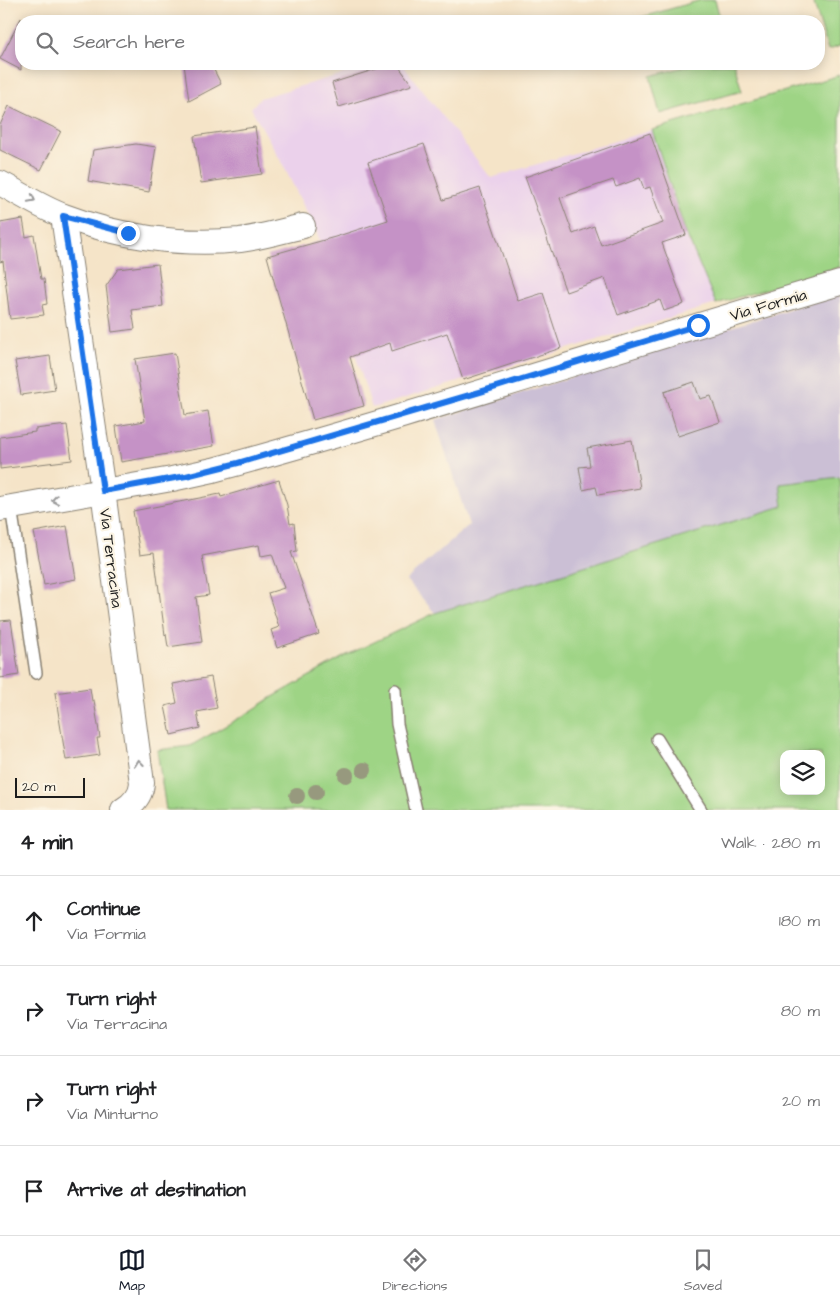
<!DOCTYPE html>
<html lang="en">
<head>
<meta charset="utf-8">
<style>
  body { margin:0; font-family:"Architects Daughter",sans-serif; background:#f6f6f6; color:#202124 }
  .controls { position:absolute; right:15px; bottom:15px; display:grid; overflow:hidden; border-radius:10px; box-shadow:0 2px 12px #0003 }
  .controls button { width:45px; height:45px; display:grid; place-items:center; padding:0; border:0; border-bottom:1px solid #e0e0e0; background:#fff; color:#202124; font:25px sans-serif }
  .scale { position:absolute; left:15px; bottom:12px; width:70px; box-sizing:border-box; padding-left:5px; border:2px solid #1c1c1c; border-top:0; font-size:14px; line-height:18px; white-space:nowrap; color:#1c1c1c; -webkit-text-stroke:4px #fcf5e5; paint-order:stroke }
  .stop { position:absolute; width:15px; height:15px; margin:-11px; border:4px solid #1a73e8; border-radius:50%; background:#fff }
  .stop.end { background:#1a73e8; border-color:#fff; box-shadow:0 1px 5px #0008 }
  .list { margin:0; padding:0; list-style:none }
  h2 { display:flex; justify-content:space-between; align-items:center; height:65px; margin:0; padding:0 20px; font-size:21px }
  h2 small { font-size:16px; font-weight:400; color:#757577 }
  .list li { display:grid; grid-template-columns:32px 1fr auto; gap:15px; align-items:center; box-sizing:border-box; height:90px; padding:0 20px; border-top:1px solid #e0e0e0 }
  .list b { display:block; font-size:19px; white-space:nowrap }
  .list p { margin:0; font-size:16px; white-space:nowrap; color:#757577 }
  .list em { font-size:16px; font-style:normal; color:#757577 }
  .icon { flex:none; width:28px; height:28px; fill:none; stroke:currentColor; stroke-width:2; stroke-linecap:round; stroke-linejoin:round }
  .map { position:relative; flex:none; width:840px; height:810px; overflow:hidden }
  .search { position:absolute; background:#fff; box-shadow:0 2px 12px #0003; left:15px; right:15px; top:15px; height:55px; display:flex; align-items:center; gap:12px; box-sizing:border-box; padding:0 18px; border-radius:20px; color:#757577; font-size:19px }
  .sheet { height:425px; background:#fff }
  nav { display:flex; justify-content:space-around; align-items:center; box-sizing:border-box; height:70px; border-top:1px solid #e0e0e0; background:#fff; font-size:14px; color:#757577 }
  nav a { display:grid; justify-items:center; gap:2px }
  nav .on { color:#111827 }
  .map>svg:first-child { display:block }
  .built { fill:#ebd1eb }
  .industrial { fill:#cbbfd5 }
  .green { fill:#9ed485; stroke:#5d7850; fill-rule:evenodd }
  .building { fill:#c592c6; fill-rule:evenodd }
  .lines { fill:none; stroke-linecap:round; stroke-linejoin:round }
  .lane-casing { stroke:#888072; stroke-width:14 }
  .street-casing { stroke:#888072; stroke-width:26 }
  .lane { stroke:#fff; stroke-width:11 }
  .street { stroke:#fff; stroke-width:24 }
  .tree { fill:#97997e }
  .oneway { stroke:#999 }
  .route { stroke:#1a73e8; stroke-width:6 }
  .labels { text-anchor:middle; stroke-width:4.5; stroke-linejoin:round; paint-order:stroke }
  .street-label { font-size:16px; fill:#1c1c1c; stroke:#fcf5e5 }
</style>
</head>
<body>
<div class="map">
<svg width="840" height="810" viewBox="0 0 840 810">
  <rect width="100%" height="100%" fill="#fcf5e5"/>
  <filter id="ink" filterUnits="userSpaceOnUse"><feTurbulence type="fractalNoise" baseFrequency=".02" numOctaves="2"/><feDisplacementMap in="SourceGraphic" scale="10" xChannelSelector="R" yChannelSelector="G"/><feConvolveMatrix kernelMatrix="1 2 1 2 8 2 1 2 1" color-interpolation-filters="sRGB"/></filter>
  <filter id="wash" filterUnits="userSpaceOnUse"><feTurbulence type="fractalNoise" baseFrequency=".0096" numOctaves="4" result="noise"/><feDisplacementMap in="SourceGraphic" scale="20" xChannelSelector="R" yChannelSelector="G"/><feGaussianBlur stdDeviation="1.12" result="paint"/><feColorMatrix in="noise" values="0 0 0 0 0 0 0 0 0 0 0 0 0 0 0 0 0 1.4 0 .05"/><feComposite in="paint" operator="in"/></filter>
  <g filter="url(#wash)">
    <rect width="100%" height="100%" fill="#f5e4c8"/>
    <!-- built -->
    <path class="built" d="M 377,64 L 402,64 L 491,178 L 652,130 L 686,235 L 716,304 L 372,408 L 317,233 L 281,161 L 251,108 L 260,98 Z"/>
    <!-- industrial -->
    <path class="industrial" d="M 840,293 L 840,477 L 781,484 L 783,506 L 435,613 L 406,580 L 469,525 L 435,420 Z"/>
    <!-- green -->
    <g class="green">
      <path d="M 701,0 L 715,0 L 721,21 L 632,20 Z"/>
      <path d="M 813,0 L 840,0 L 840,46 L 828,50 Z"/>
      <path d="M 695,64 L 734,64 L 742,91 L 660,114 L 650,76 Z"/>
      <path d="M 840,75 L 840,267 L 716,304 L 686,233 L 652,130 Z"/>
      <path d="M 840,477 L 840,810 L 166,810 L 157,750 L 190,746 L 248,713 L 273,697 L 347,655 L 435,613 L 783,506 L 780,484 ZM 784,754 L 821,754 L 821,791 L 784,791 Z"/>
    </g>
    <g id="blocks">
      <!-- building -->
      <g class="building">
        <path d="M 21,18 L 21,70 L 0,59 Z"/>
        <path d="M 184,64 L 211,64 L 221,84 L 189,101 Z"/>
        <path d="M 392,64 L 397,64 L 412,85 L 339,107 L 332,83 Z"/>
        <path d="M 9,106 L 61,131 L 41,170 L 0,150 L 0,125 Z"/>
        <path d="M 255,127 L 262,174 L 201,183 L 194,136 Z"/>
        <path d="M 650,133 L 686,235 L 662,243 L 684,304 L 664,311 L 660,300 L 618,315 L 605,278 L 566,292 L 525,177 ZM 640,178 L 644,189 L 650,187 L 663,223 L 601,245 L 594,226 L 573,234 L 560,198 L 613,180 L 616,187 Z"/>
        <path d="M 136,144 L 156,147 L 149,192 L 88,181 L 93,150 Z"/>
        <path d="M 424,144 L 443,200 L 480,188 L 518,301 L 543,293 L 561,348 L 463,380 L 447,333 L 392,351 L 390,343 L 350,357 L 364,406 L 313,420 L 267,256 L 335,237 L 388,220 L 368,162 Z"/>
        <path d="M 23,219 L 26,237 L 34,235 L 41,279 L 44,279 L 47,304 L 42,305 L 44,315 L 10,319 L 3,261 L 0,262 L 0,223 Z"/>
        <path d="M 158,264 L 163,306 L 132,310 L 135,329 L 112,332 L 106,286 L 118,269 Z"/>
        <path d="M 175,353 L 185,415 L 208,411 L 214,446 L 121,462 L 116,426 L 145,421 L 135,359 Z"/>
        <path d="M 50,356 L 55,390 L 21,395 L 15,361 Z"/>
        <path d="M 694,382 L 700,399 L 711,396 L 720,422 L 678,436 L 664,392 Z"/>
        <path d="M 67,425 L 72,460 L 0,469 L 0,437 L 35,432 L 35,429 Z"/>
        <path d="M 632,440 L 640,488 L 598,495 L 596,487 L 583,490 L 579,467 L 590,466 L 587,448 Z"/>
        <path d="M 279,480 L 287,505 L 290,524 L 294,523 L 297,551 L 291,552 L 319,634 L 277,648 L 271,630 L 279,627 L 268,593 L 284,588 L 272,554 L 261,556 L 259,545 L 202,556 L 209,595 L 196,597 L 202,642 L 168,647 L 166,634 L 165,635 L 154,553 L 140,555 L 133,511 L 220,494 L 221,497 Z"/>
        <path d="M 67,526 L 76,579 L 44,585 L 34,532 Z"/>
        <path d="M 11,620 L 19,675 L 0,678 L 0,621 Z"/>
        <path d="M 211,677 L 217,708 L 197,712 L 200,728 L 171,735 L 165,706 L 177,703 L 173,684 Z"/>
        <path d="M 90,688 L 92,701 L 94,700 L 100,738 L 97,738 L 100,755 L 66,760 L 55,693 Z"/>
      </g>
    </g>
  </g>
  <g filter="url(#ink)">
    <use href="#blocks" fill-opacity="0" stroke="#888072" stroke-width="1"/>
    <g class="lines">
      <!-- lane casing -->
      <g class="lane-casing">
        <g id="lane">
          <path d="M 11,507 L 36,673"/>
          <path d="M 395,690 L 397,724 L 416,810"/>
          <path d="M 657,739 L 701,810"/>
        </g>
      </g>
      <!-- street casing -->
      <g class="street-casing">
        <g id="street">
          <path d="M 0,183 C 21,194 42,208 64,216 C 119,237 182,246 240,240 C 262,237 282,231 303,226"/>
          <path d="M 63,216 L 103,491 L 142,783 C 141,796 133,804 123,810"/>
          <path d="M 0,509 L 172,479 L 213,470 C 423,413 631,344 840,283"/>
        </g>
      </g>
      <!-- lane -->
      <use href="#lane" class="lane"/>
      <!-- street -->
      <use href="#street" class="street"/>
    </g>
    <!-- trees -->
    <g class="tree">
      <circle cx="364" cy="770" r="8"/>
      <circle cx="346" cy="775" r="8"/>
      <circle cx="316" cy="792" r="8"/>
      <circle cx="297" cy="796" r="8"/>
    </g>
    <!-- one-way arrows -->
    <defs><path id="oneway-chevron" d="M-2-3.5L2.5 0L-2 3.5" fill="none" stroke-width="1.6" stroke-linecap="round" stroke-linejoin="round" transform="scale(1.25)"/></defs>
    <g class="oneway">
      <use href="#oneway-chevron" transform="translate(32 199) rotate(27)"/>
      <use href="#oneway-chevron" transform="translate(55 500) rotate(170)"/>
      <use href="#oneway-chevron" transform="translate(139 763) rotate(-97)"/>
    </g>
  </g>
  <g class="lines" filter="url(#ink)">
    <!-- route -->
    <path class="route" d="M 128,233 L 63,216 L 103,491 L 186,476 L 238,463 L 480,392 L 698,325"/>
  </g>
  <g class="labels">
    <!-- street labels -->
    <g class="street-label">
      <text transform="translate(768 304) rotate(-16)" y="6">Via Formia</text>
      <text transform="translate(112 558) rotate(83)" y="6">Via Terracina</text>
    </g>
  </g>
</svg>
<div class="controls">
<button><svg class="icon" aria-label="layers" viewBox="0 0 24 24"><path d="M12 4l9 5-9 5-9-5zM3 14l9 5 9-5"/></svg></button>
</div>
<div class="scale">20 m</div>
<div class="stop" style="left:698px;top:325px"></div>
<div class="stop end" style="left:128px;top:233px"></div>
<div class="search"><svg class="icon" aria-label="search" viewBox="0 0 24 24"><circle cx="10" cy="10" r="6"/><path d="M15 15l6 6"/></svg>Search here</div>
</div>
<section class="sheet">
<h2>4 min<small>Walk · 280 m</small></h2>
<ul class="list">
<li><svg class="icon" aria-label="ahead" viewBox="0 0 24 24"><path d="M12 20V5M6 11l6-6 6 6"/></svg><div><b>Continue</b><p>Via Formia</p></div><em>180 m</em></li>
<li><svg class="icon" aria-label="right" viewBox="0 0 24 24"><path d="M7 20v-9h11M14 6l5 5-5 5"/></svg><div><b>Turn right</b><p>Via Terracina</p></div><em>80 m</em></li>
<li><svg class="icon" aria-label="right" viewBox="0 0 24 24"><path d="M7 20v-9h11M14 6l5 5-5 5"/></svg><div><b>Turn right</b><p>Via Minturno</p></div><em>20 m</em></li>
<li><svg class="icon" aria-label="arrive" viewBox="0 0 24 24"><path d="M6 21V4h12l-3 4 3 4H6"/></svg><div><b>Arrive at destination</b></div></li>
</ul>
</section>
<nav>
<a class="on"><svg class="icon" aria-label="map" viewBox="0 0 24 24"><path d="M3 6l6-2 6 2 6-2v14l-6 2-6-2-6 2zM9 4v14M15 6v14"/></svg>Map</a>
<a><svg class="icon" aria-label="directions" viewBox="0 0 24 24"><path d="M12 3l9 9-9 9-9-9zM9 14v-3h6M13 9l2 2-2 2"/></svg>Directions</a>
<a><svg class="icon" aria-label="saved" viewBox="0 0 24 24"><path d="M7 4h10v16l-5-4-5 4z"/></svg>Saved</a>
</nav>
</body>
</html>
